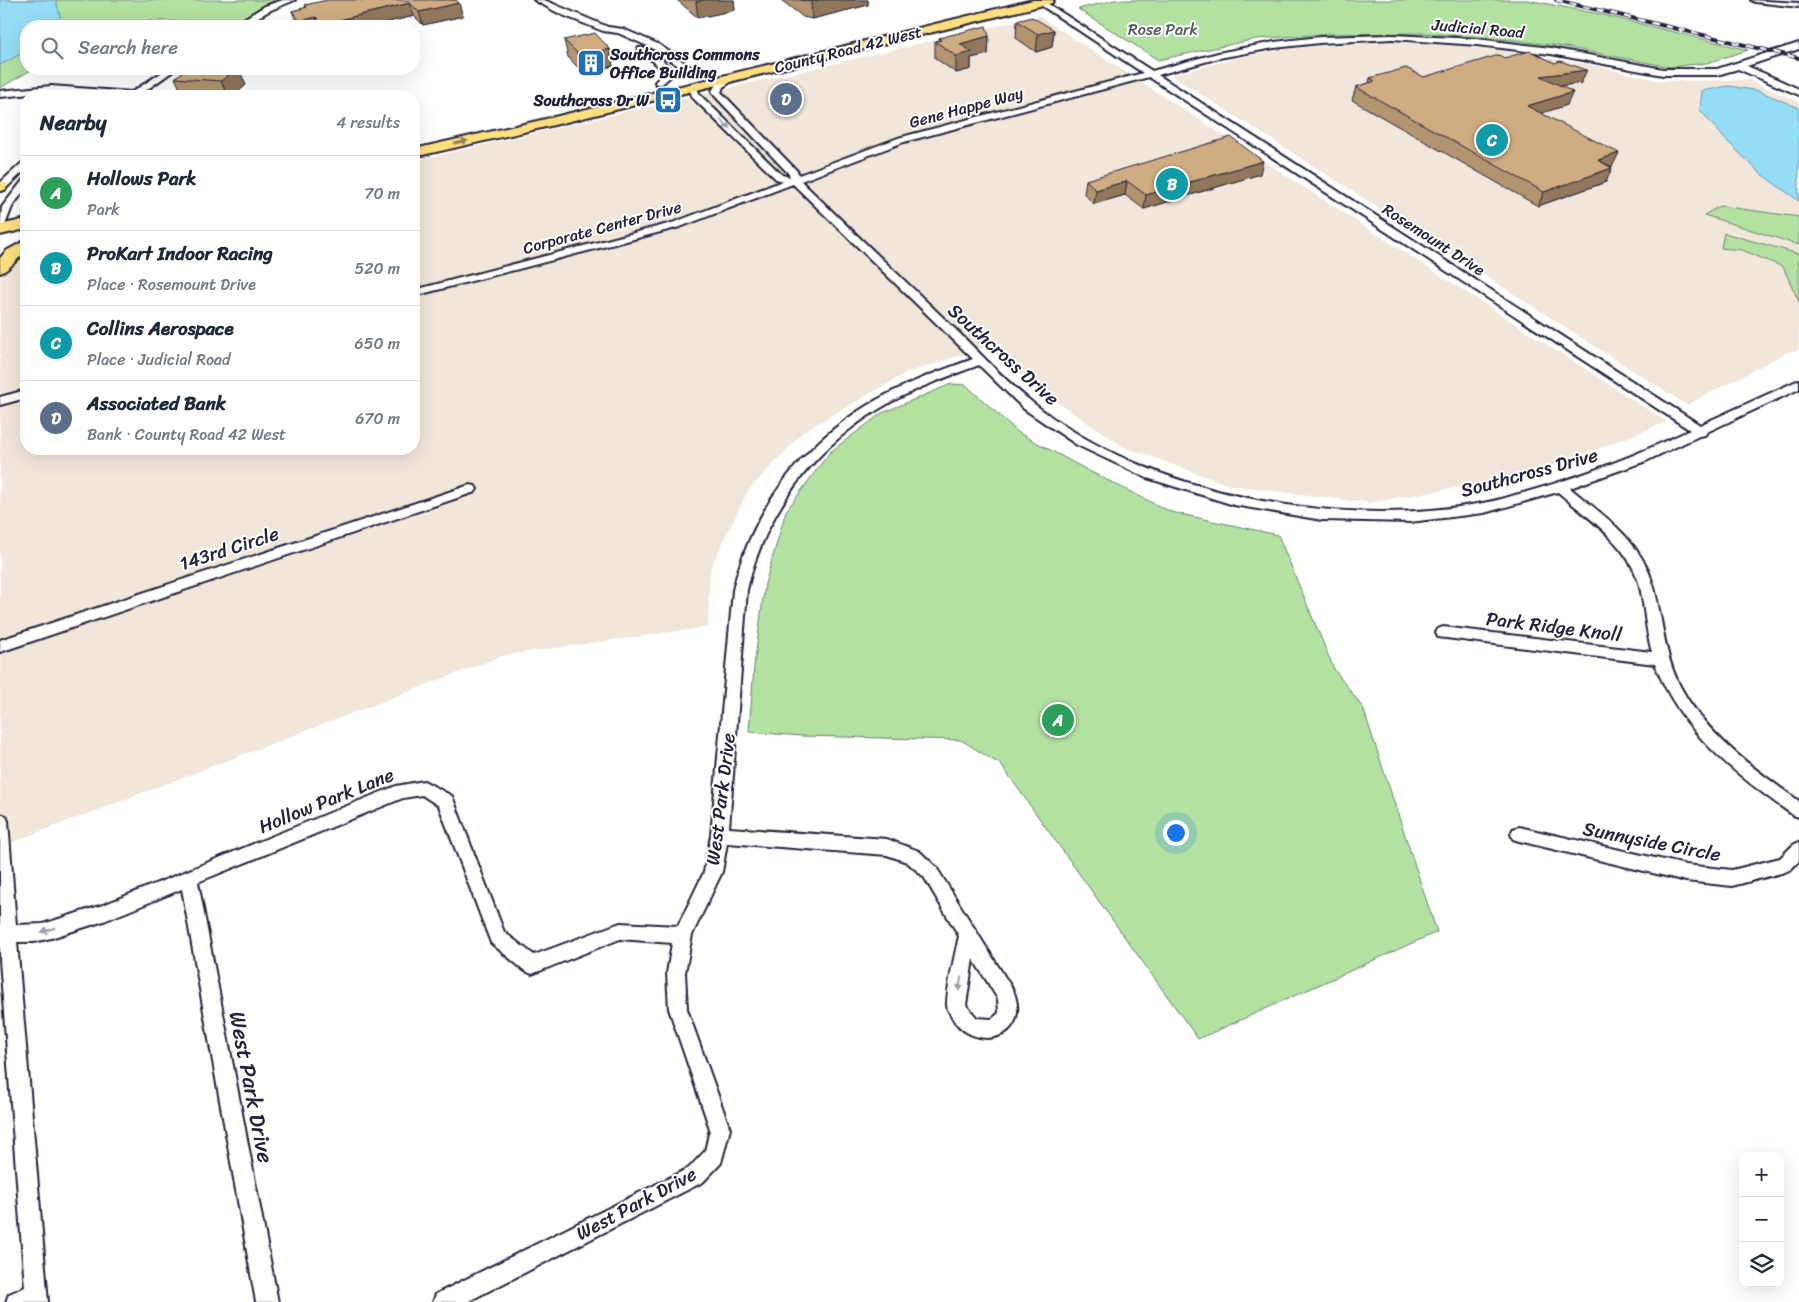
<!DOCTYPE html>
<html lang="en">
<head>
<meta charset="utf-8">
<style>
  body { margin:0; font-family:Sriracha,sans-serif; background:#f6f6f7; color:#1f2937 }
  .controls { position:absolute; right:15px; bottom:15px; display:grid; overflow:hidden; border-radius:10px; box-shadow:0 5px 20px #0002 }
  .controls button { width:45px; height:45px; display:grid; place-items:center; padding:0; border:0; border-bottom:1px solid #e0e1e3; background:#fff; color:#1f2937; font:25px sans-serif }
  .you { position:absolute; left:1175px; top:832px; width:18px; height:18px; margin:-12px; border:4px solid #fff; border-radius:50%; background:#1a73e8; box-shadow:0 0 0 8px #1a73e833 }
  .badge { display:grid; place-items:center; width:32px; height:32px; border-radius:50%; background:#1f6fb2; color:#fff; font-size:16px; font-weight:700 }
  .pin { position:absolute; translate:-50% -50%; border:2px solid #fff; box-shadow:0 1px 5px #0006 }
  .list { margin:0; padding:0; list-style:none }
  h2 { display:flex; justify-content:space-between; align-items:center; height:65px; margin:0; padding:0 20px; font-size:21px }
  h2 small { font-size:16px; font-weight:400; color:#747a83 }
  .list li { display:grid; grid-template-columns:32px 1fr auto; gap:15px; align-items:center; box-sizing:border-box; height:75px; padding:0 20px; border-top:1px solid #e0e1e3 }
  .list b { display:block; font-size:19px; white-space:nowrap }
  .list p { margin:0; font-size:16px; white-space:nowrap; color:#747a83 }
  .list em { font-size:16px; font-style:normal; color:#747a83 }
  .icon { flex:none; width:28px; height:28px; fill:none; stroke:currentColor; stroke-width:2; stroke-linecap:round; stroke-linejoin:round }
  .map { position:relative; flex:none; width:1799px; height:1302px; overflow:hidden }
  .search { position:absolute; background:#fff; box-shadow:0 5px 20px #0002; left:20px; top:20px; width:400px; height:55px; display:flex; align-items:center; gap:12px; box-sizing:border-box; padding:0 18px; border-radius:20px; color:#747a83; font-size:19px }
  .panel { position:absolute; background:#fff; box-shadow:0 5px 20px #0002; left:20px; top:90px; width:400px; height:365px; border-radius:20px }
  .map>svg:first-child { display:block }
  .built { fill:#f1e6da }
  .green { fill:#b2e1a1; stroke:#6a826e }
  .water { fill:#94ddf5; stroke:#6692ab }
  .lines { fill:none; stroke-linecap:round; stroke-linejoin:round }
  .minor-casing { stroke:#22223b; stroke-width:4 }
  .highway-casing { stroke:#22223b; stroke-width:4 }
  .minor { fill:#fff; fill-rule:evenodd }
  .highway { fill:#fedf80; fill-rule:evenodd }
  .rail-casing { stroke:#22223b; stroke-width:4 }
  .rail { stroke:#fff; stroke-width:2.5; stroke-dasharray:7; stroke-linecap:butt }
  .wall { fill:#b29470; stroke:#22223b }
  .shaded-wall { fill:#91785b; stroke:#22223b }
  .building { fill:#cfac82; stroke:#22223b }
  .oneway { fill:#9c9ca7 }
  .oneway2 { fill:#90805e }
  .labels { text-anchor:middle; stroke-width:4; stroke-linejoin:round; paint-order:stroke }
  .far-street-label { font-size:16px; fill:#22223b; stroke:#fff }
  .far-park-label { font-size:16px; fill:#4d5b5a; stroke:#fff }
  .far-poi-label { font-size:16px; font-weight:bold; fill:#22223b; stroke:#fff; text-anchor:start }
  .street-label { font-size:19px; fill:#22223b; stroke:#fff }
  .near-street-label { font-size:22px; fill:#22223b; stroke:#fff }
</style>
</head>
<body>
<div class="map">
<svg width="1799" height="1302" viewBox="0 0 1799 1302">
  <rect width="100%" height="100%" fill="#fff"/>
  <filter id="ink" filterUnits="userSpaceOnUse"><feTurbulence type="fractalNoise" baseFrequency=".02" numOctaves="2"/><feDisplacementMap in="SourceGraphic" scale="10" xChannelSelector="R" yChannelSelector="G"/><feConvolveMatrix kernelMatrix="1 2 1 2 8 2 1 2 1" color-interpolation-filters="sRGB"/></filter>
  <g filter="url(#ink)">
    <!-- built -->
    <g class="built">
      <path d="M 1039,16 L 1667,422 L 1529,475 L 1369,503 L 1229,485 L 1124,447 L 1030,384 L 989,346 L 906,373 L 804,431 L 747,492 L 710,569 L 708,627 L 505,655 L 0,847 L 0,257 L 26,251 L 26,449 L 414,449 L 414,161 Z"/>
      <path d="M 1363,42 L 1421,43 L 1501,50 L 1596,66 L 1662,81 L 1749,80 L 1799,102 L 1799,350 L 1788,352 L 1687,405 L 1171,75 L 1241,57 L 1286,49 Z"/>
    </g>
    <!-- green -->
    <g class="green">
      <path d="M 0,0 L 283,0 L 227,26 L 188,21 L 148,21 L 127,26 L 26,26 L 26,69 L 33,69 L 0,88 Z"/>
      <path d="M 1115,0 L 1528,0 L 1604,15 L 1748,50 L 1707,63 L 1670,67 L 1559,46 L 1511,40 L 1422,33 L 1326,34 L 1256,39 L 1158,60 L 1078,9 Z"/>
      <path d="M 1720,206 L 1799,217 L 1799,245 L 1704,215 Z"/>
      <path d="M 1724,233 L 1799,254 L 1799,302 L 1783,267 L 1742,250 L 1721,248 Z"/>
      <path d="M 951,384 L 966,385 L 1019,433 L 1089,471 L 1171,512 L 1278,535 L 1334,669 L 1363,708 L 1437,932 L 1198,1039 L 1001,765 L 961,740 L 802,736 L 749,732 L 754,666 L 765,584 L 786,511 L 830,452 L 882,413 Z"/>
    </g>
    <!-- water -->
    <g class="water">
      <path d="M 0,0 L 56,0 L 61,20 L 57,26 L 26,26 L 26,51 L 0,65 Z"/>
      <path d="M 1729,86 L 1759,91 L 1799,108 L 1799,201 L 1761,174 L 1724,138 L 1700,110 L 1702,91 Z"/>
    </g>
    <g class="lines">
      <!-- minor casing -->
      <g class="minor-casing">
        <g id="minor">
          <path d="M 283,0 L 295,0 L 271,10 L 242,26 L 232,26 L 265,6 Z"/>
          <path d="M 534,0 L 544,0 L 608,27 L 623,29 L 658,44 L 699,73 L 692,75 L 652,48 L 618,33 L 603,31 L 560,14 Z"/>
          <path d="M 1033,0 L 1042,0 L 1152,71 L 1218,53 L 1274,42 L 1320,37 L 1392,35 L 1477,39 L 1551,48 L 1663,69 L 1717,69 L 1799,43 L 1799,49 L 1747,66 L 1799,89 L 1799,95 L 1738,69 L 1717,75 L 1663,75 L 1551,54 L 1477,45 L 1392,39 L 1320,43 L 1274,48 L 1219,58 L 1158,75 L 1700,425 L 1799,380 L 1799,389 L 1707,432 L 1705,435 L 1699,436 L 1646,461 L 1570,488 C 1603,515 1641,541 1653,584 C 1663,618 1663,653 1680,686 C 1706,735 1755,770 1799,801 L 1799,817 L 1793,815 C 1736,775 1680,731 1655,664 L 1438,637 L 1436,633 L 1438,629 L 1443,627 L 1652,652 C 1645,630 1645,606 1639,583 C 1627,543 1588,518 1558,492 L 1484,513 L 1410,522 L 1322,520 L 1234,505 L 1147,478 L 1077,445 L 1024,409 L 979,365 C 949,376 919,387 891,402 C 817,443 766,508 747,590 L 729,828 L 887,839 L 919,851 L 936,867 L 1013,990 C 1034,1040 971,1055 951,1015 C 949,1012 947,1008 947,1005 C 947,987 955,954 959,936 L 924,877 L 907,862 L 887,855 L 727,843 L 722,872 L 692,935 L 685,973 L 687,1009 L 730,1129 L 721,1163 L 703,1182 L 467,1302 L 433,1302 L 436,1294 L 689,1168 L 705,1151 L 710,1129 L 669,1009 L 667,973 L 672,943 L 620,939 L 532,974 L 525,971 L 491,943 L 439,806 L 422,795 L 403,798 L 198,882 L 278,1302 L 256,1302 L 182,889 L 104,921 L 51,938 L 34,942 L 17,942 L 48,1302 L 6,1302 L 9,1294 L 25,1287 L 0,960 L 0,814 L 6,816 L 8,821 L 16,925 L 43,924 L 103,905 L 396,786 L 424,781 L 452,796 L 504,932 L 534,955 L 620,923 L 678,926 L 704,872 L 711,835 L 733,590 C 751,513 800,446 868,405 C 901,385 937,372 973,359 L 793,184 L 680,227 L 414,296 L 414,290 L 672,223 L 783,181 L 776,179 L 693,98 L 689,88 L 690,86 L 696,86 L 700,95 L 782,175 L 790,177 L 789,174 L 715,96 L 712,91 C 716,84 723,76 732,77 L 732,81 L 723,87 L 721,92 L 797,171 L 799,175 L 898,138 L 1143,73 ZM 1149,77 L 1690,430 C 1635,456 1580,477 1523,493 C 1510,496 1497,501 1483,503 C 1340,530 1148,496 1033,403 C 1005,381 981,354 955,329 C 904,280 852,231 801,181 L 904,142 ZM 973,959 L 998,999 L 999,1013 L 992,1019 L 977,1018 L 966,1005 Z"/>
          <path d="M 1751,0 L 1799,3 L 1799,7 L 1755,2 Z"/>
          <path d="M 638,48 C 651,47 665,62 672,71 L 671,76 L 662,84 L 656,84 L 655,82 L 664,72 L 653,61 L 638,52 Z"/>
          <path d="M 167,69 L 176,69 L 138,96 L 51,92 L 0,97 L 0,91 L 51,86 L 132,92 Z"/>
          <path d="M 26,161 L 26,169 L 4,190 L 0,191 L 0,183 L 23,162 Z"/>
          <path d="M 26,179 L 26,188 L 12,207 L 5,225 L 0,228 L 2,207 L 23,180 Z"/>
          <path d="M 26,390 L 26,398 L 0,405 L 0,397 Z"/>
          <path d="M 470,485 L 475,486 L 477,489 L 475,492 L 0,652 L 0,640 Z"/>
          <path d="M 1519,827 L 1686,865 L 1732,870 L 1780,858 L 1793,845 L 1799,842 L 1799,861 L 1791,869 L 1785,872 L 1732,886 L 1686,881 L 1519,841 L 1513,839 L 1511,834 L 1513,829 Z"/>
        </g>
      </g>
      <!-- highway casing -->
      <g class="highway-casing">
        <g id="highway">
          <path d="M 1033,0 L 1054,0 L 1052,3 L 550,126 L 414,157 L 414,149 L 550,118 Z"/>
          <path d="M 0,182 L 6,183 L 8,186 L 5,190 L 0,191 Z"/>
          <path d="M 26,219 L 26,229 L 0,235 L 0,225 Z"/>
          <path d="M 26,240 L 26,252 C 17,258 10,270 0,273 L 0,258 L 6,251 Z"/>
        </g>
      </g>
      <!-- minor -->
      <use href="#minor" class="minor"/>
      <!-- highway -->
      <use href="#highway" class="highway"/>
      <!-- rail casing -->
      <g class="rail-casing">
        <path id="rail" d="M 1556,0 L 1799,58"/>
      </g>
      <!-- rail -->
      <use href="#rail" class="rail"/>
    </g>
    <!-- wall -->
    <g class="wall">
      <path d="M 456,0 L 463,16 L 423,25 L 414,16 L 371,26 L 299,26 L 297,24 L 292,11 L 306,8 L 305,5 Z"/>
      <path d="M 677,0 L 734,0 L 735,10 L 698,18 Z"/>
      <path d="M 781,0 L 868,0 L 868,5 L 812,19 L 803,17 Z"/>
      <path d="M 1017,21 L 1054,30 L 1052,47 L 1036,52 L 1016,38 Z"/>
      <path d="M 989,36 L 988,54 L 971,58 L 971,69 L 956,73 L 935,58 L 935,41 L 939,40 L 939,38 Z"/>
      <path d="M 564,40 L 610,49 L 613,66 L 583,73 L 568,57 Z"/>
      <path d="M 1504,58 L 1581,83 L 1561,86 L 1567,105 L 1541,113 L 1611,167 L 1606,182 L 1538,206 L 1352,100 L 1356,87 L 1369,83 L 1370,78 L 1424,77 Z"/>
      <path d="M 186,69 L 246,85 L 233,96 L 195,96 L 183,95 L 175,78 Z"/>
      <path d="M 1260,174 L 1144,209 L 1125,195 L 1094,204 L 1084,194 L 1086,180 Z"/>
    </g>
    <!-- shaded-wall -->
    <g class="shaded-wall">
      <path d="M 704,0 L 734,0 L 735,10 L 698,18 L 696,2 Z"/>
      <path d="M 818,0 L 868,0 L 868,5 L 812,19 L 811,2 Z"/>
      <path d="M 410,3 L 414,16 L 371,26 L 322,26 L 322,24 Z"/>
      <path d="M 459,3 L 463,16 L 423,25 L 419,12 Z"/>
      <path d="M 316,17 L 319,26 L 302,26 L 300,21 Z"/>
      <path d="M 1054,30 L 1052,47 L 1036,52 L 1038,34 Z"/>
      <path d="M 989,36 L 988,54 L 971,58 L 971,69 L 956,73 L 956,56 L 960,44 Z"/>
      <path d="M 610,49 L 613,66 L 583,73 L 580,56 Z"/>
      <path d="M 236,69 L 239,69 L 246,85 L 233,96 L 228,96 L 221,81 Z"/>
      <path d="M 1587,70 L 1581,83 L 1535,89 L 1541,76 Z"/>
      <path d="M 1573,92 L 1567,105 L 1521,120 L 1527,106 Z"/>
      <path d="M 1619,153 L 1612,167 L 1598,160 Z"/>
      <path d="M 1263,161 L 1260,174 L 1144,209 L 1146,195 Z"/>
      <path d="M 1612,168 L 1606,182 L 1538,206 L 1544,192 Z"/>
      <path d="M 1127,181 L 1125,195 L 1094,204 L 1096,190 Z"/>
    </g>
    <!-- building -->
    <g class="building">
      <path d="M 327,0 L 456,0 L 459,3 L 419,12 L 410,3 L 322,24 L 316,17 L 300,21 L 292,11 L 307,7 L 305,5 Z"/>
      <path d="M 801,0 L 818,0 L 811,2 Z"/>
      <path d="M 1032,17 L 1054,30 L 1038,34 L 1017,21 Z"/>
      <path d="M 986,26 L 989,36 L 960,44 L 972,52 L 956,56 L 935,41 L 941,40 L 939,38 Z"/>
      <path d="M 595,33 L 610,49 L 580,56 L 564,40 Z"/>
      <path d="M 1530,51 L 1555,63 L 1560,61 L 1587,70 L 1541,76 L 1573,92 L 1527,106 L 1619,153 L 1598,160 L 1612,168 L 1544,192 L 1356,87 L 1375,81 L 1370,78 L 1406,68 L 1424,77 L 1499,55 L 1504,58 Z"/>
      <path d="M 186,69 L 236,69 L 221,81 L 175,78 Z"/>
      <path d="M 1231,137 L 1263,161 L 1146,195 L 1127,181 L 1096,190 L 1086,180 Z"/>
    </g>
    <!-- one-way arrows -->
    <defs><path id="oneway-solid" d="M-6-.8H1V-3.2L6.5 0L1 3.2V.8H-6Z" transform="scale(1.25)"/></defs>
    <g class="oneway">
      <use href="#oneway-solid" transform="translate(725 124) rotate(44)"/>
      <use href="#oneway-solid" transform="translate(48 930) rotate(163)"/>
      <use href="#oneway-solid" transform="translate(960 984) rotate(100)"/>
    </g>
    <use class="oneway2" href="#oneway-solid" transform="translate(461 142) rotate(-13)"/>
  </g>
  <!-- icons -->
  <defs>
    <g id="building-square" transform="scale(1.4375)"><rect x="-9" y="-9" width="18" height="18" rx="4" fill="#1f6fb2" stroke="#fff"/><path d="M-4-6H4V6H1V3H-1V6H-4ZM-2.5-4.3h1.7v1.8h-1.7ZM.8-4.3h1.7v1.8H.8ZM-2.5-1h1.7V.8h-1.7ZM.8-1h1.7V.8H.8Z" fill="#fff"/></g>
    <g id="bus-square" transform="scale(1.4375)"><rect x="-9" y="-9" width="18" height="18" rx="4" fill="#1f6fb2" stroke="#fff"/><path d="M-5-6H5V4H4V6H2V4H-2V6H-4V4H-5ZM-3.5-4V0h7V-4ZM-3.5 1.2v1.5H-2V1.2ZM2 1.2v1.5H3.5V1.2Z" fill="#fff"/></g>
  </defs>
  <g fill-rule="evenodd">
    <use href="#building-square" x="591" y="63"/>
    <use href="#bus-square" x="668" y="100"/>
  </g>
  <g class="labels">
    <!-- far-street labels -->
    <g class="far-street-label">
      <text transform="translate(1478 28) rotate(5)" y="6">Judicial Road</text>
      <text transform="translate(848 49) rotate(-14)" y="6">County Road 42 West</text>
      <text transform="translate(966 107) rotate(-15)" y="6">Gene Happe Way</text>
      <text transform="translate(602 227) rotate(-15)" y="6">Corporate Center Drive</text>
      <text transform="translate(1434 239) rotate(33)" y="6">Rosemount Drive</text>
    </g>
    <!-- far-park labels -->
    <g class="far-park-label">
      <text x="1163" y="35">Rose Park</text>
    </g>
    <!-- far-poi labels -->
    <g class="far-poi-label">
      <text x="610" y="60">Southcross Commons<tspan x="610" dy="18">Office Building</tspan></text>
      <text x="649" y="106" text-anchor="end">Southcross Dr W</text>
    </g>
    <!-- street labels -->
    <g class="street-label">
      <text transform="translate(1004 354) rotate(42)" y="7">Southcross Drive</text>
      <text transform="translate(1529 472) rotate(-15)" y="7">Southcross Drive</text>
      <text transform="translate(229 548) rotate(-18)" y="7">143rd Circle</text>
      <text transform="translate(1554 626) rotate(7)" y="7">Park Ridge Knoll</text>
      <text transform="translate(720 799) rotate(-83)" y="7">West Park Drive</text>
      <text transform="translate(326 800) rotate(-22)" y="7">Hollow Park Lane</text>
      <text transform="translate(1652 841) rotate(11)" y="7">Sunnyside Circle</text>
      <text transform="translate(636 1203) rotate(-28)" y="7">West Park Drive</text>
    </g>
    <!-- near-street labels -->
    <g class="near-street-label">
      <text transform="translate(252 1087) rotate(79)" y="8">West Park Drive</text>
    </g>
  </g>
</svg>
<div class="controls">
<button>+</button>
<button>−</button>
<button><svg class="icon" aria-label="layers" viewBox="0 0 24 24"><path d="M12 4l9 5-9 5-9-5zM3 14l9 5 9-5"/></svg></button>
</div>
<div class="you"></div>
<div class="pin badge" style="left:1058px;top:720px;background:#2e9e5b">A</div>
<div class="pin badge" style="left:1172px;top:184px;background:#0f9aa8">B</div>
<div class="pin badge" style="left:1492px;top:140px;background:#0f9aa8">C</div>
<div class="pin badge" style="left:786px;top:99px;background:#5c6f8a">D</div>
<div class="search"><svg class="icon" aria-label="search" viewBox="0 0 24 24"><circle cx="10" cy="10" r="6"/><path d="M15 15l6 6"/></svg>Search here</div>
<section class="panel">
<h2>Nearby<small>4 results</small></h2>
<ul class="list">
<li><span class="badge" style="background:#2e9e5b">A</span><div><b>Hollows Park</b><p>Park</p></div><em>70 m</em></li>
<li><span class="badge" style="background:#0f9aa8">B</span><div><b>ProKart Indoor Racing</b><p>Place · Rosemount Drive</p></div><em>520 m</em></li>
<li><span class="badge" style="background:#0f9aa8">C</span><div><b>Collins Aerospace</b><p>Place · Judicial Road</p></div><em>650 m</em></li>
<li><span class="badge" style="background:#5c6f8a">D</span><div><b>Associated Bank</b><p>Bank · County Road 42 West</p></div><em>670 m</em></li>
</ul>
</section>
</div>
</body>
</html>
